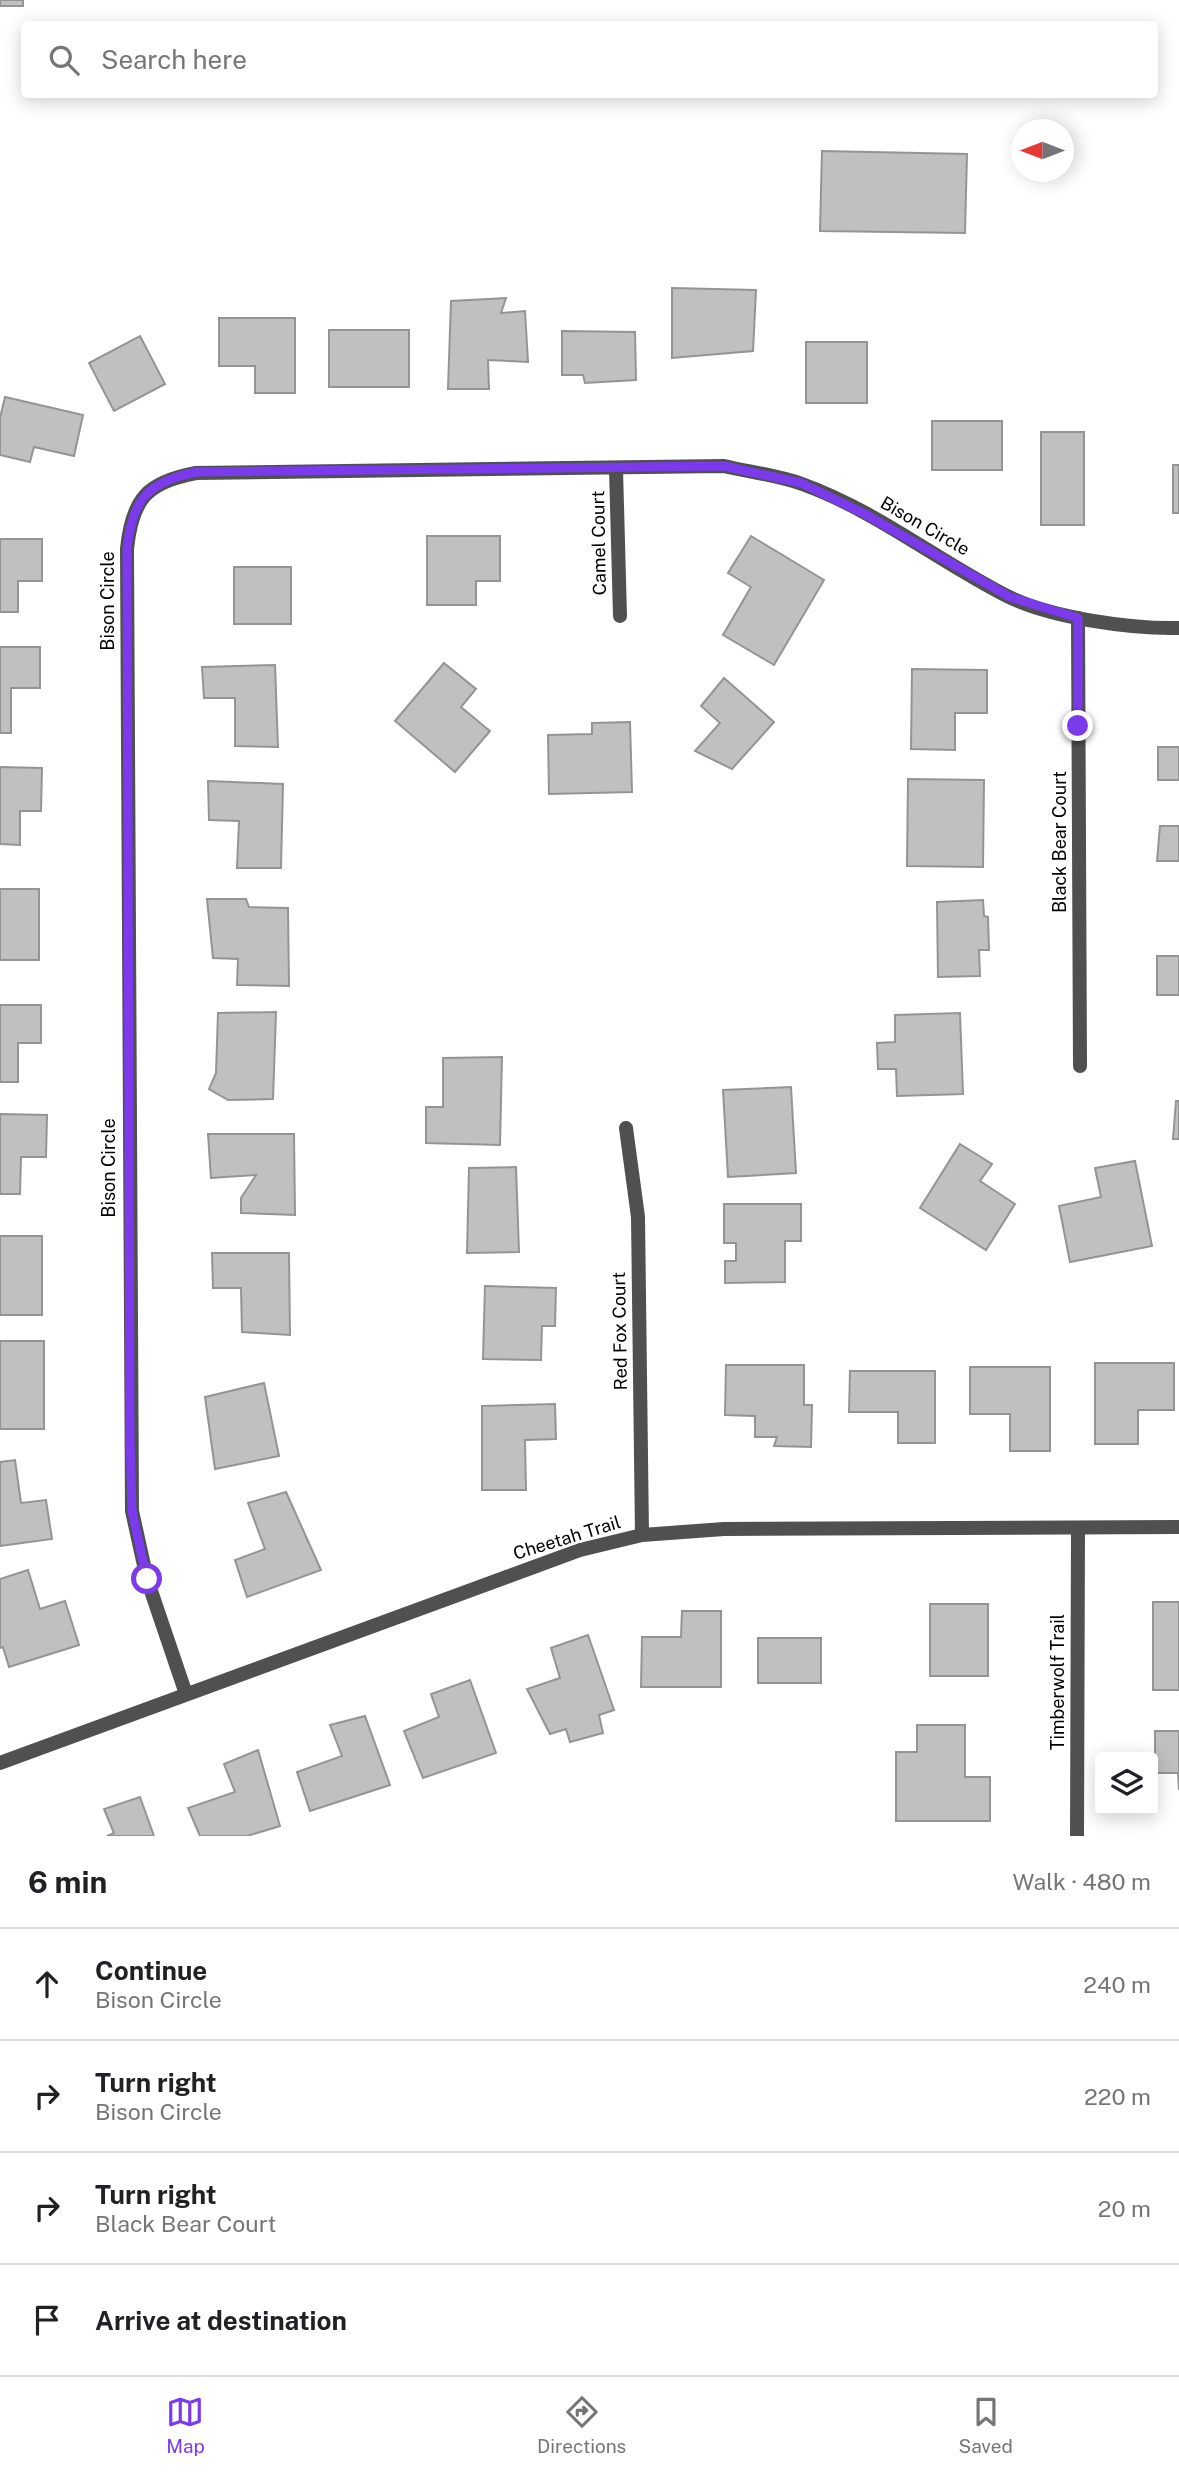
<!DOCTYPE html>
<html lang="en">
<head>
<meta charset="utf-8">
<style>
  body { margin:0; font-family:"Public Sans",sans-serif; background:#f6f6f6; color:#202124 }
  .controls { position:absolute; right:21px; bottom:21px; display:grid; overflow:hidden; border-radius:7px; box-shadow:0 4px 18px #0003 }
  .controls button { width:63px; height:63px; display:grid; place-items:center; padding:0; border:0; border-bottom:2px solid #e0e0e0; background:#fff; color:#202124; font:35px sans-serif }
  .compass { position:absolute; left:1011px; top:119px; width:63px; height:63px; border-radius:50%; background:#fff; box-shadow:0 4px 18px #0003; rotate:270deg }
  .stop { position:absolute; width:21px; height:21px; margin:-16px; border:5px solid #7c3aed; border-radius:50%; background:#fff }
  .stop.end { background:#7c3aed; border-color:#fff; box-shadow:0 2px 7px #0008 }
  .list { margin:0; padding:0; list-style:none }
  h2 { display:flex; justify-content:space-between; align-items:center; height:91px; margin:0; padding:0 28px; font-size:30px }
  h2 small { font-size:23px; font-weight:400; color:#757577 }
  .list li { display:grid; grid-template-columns:46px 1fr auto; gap:21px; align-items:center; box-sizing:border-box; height:112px; padding:0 28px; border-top:2px solid #e0e0e0 }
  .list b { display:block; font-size:26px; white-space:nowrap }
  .list p { margin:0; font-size:23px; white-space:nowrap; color:#757577 }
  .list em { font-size:23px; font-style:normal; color:#757577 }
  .icon { flex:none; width:38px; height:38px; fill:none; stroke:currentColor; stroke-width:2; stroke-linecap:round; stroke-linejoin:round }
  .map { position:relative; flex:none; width:1179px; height:1836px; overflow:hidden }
  .search { position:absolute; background:#fff; box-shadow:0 4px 18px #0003; left:21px; right:21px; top:21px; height:77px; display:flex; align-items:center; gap:18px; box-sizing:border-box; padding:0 24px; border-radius:7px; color:#757577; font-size:26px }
  .sheet { height:539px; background:#fff }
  nav { display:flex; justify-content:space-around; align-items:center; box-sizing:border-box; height:98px; border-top:2px solid #e0e0e0; background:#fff; font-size:19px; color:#757577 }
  nav a { display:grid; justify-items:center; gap:4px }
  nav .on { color:#7c3aed }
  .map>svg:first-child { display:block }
  .building { fill:#c0c0c0; stroke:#949494; stroke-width:2 }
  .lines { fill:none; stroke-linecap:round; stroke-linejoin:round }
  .street { stroke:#505050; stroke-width:14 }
  .route { stroke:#7c3aed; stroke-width:9 }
  .labels { text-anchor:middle; stroke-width:5; stroke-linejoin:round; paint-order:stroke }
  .street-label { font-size:18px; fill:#000; stroke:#fff }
</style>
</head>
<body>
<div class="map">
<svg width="1179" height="1836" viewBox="0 0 1179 1836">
  <rect width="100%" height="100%" fill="#fff"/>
  <!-- building -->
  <g class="building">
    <rect x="0" y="0" width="23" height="6"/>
    <path d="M 822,151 L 967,154 L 965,233 L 820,231 Z"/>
    <path d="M 672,288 L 756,290 L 753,351 L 672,358 Z"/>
    <path d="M 506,298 L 501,313 L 525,311 L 528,362 L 488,360 L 489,389 L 448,389 L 451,301 Z"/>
    <path d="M 219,318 L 295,318 L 295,393 L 255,393 L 255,366 L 219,366 Z"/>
    <rect x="329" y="330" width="80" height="57"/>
    <path d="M 562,331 L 635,332 L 636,380 L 585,383 L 583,375 L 562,375 Z"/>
    <path d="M 140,336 L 165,384 L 114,411 L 89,363 Z"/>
    <rect x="806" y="342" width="61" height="61"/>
    <path d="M 5,397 L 83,415 L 74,456 L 34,447 L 30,462 L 0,455 L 0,418 Z"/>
    <rect x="932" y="421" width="70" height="49"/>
    <rect x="1041" y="432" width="43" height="93"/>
    <rect x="1173" y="465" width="6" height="48"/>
    <path d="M 427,536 L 500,536 L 500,581 L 476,581 L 476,605 L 427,605 Z"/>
    <path d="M 751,536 L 824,580 L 774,665 L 723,635 L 751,587 L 728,573 Z"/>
    <path d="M 0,539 L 42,539 L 42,581 L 18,581 L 18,612 L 0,612 Z"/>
    <rect x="234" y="567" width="57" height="57"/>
    <path d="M 0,647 L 40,647 L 40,688 L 11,688 L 11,733 L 0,733 Z"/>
    <path d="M 444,663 L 476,689 L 461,707 L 490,731 L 455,772 L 395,721 Z"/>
    <path d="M 275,665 L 278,747 L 235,746 L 235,698 L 204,698 L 202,667 Z"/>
    <path d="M 912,669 L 987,670 L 987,713 L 955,713 L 955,750 L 911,749 Z"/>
    <path d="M 724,678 L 774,722 L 732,769 L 695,751 L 720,723 L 701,706 Z"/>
    <path d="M 630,722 L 632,792 L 549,794 L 548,735 L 592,734 L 592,723 Z"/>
    <rect x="1158" y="747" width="21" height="33"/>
    <path d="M 0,767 L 42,768 L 41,811 L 20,811 L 20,845 L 0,844 Z"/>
    <path d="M 908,779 L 984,780 L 983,867 L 907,866 Z"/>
    <path d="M 208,781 L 283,784 L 281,868 L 237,868 L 239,821 L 209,820 Z"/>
    <path d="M 1160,826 L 1179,826 L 1179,861 L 1157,861 Z"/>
    <rect x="0" y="889" width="39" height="71"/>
    <path d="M 207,899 L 246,899 L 249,907 L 288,908 L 289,986 L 237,985 L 238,959 L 213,958 Z"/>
    <path d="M 983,900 L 984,916 L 988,917 L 989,950 L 979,950 L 980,976 L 938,977 L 937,902 Z"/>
    <rect x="1157" y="956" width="22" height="39"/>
    <path d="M 0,1005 L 41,1005 L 41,1043 L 18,1043 L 18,1082 L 0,1082 Z"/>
    <path d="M 276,1012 L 273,1099 L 228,1100 L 209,1089 L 216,1073 L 218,1013 Z"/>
    <path d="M 960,1013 L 963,1094 L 897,1096 L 896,1069 L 878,1069 L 877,1043 L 895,1042 L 895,1015 Z"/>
    <path d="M 502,1057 L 500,1145 L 426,1143 L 426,1107 L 443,1107 L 443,1058 Z"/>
    <path d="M 791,1087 L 796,1173 L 728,1177 L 723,1090 Z"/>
    <path d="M 1176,1101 L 1179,1101 L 1179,1139 L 1173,1139 Z"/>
    <path d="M 0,1114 L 47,1115 L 46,1157 L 21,1157 L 20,1194 L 0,1194 Z"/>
    <path d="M 208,1134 L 294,1134 L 295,1215 L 241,1213 L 241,1198 L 256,1175 L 211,1178 Z"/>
    <path d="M 960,1144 L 992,1164 L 980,1181 L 1015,1204 L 986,1250 L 920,1208 Z"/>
    <path d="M 1135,1161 L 1152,1246 L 1070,1262 L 1059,1206 L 1101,1197 L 1095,1168 Z"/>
    <path d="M 516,1167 L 519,1252 L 467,1253 L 469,1168 Z"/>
    <path d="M 724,1204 L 801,1204 L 801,1241 L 785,1241 L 785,1282 L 725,1283 L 725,1261 L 736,1261 L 736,1243 L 724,1243 Z"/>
    <rect x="0" y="1236" width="42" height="79"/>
    <path d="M 212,1253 L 289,1253 L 290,1335 L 242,1332 L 241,1288 L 213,1288 Z"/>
    <path d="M 485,1286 L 556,1288 L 555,1326 L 542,1326 L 541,1360 L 483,1359 Z"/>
    <rect x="0" y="1341" width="44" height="88"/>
    <path d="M 1095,1363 L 1174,1363 L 1174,1410 L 1138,1410 L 1138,1444 L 1095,1444 Z"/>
    <path d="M 726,1365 L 804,1365 L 804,1405 L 812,1405 L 811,1447 L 774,1446 L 777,1437 L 755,1437 L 755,1416 L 725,1415 Z"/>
    <path d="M 970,1367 L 1050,1367 L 1050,1451 L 1010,1451 L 1010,1414 L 970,1414 Z"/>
    <path d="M 850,1371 L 935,1371 L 935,1443 L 898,1443 L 898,1412 L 849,1412 Z"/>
    <path d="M 264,1383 L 279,1456 L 215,1469 L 205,1397 Z"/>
    <path d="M 555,1404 L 556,1439 L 525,1440 L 526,1490 L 482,1490 L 482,1406 Z"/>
    <path d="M 15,1460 L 21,1503 L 46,1500 L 52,1539 L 0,1546 L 0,1462 Z"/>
    <path d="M 286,1492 L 321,1570 L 247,1597 L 235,1560 L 265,1549 L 248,1503 Z"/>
    <path d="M 28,1570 L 40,1609 L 65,1601 L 79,1645 L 9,1667 L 3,1647 L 0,1648 L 0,1579 Z"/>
    <rect x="1153" y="1602" width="26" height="88"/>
    <rect x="930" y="1604" width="58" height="72"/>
    <path d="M 682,1611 L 721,1611 L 721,1687 L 641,1687 L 642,1637 L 681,1637 Z"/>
    <path d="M 588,1635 L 614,1710 L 599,1715 L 603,1733 L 570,1742 L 566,1729 L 550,1734 L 527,1689 L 560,1678 L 551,1648 Z"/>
    <rect x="758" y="1638" width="63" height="45"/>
    <path d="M 470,1680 L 496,1753 L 423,1778 L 404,1731 L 439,1717 L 431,1694 Z"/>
    <path d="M 365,1716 L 390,1785 L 310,1811 L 297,1772 L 342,1756 L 330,1725 Z"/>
    <path d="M 917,1725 L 965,1725 L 965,1777 L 990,1777 L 990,1821 L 896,1821 L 896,1752 L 917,1752 Z"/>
    <path d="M 1155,1731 L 1179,1731 L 1179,1790 L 1178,1773 L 1155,1773 Z"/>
    <path d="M 258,1750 L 280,1826 L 247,1836 L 200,1836 L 188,1808 L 235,1792 L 224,1764 Z"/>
    <path d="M 140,1797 L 154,1836 L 107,1836 L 114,1833 L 104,1809 Z"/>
  </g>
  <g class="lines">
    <!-- street -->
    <g class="street">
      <path d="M 616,469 L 620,616"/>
      <path d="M 1078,618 L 1080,1066"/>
      <path d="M 626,1128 L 638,1217 L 642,1535"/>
      <path d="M 186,1694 L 147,1579 L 132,1511 L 127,549 C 132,499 147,482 196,473 L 724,466 C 749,472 777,475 802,484 C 875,510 938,561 1007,596 C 1051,618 1131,629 1179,628"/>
      <path d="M 0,1763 L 580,1550 L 642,1535 L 724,1529 L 1179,1527"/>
      <path d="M 1077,1836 L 1078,1528"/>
    </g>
  </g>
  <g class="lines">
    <!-- route -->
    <path class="route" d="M 147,1579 L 132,1511 L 130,1439 L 127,549 C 132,500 147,482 196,472 L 724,466 L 801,483 L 863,513 L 1010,597 L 1078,618 L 1078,726"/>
  </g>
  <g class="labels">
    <!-- street labels -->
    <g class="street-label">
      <text transform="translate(925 526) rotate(30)" y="6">Bison Circle</text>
      <text transform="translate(599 543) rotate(-91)" y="6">Camel Court</text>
      <text transform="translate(108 601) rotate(-90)" y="6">Bison Circle</text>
      <text transform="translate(1060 842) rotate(-90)" y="6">Black Bear Court</text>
      <text transform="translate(109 1168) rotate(-90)" y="6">Bison Circle</text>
      <text transform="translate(620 1331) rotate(-91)" y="6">Red Fox Court</text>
      <text transform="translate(567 1538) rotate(-17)" y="6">Cheetah Trail</text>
      <text transform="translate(1058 1682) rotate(-90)" y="6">Timberwolf Trail</text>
    </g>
  </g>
</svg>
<div class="controls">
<button><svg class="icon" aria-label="layers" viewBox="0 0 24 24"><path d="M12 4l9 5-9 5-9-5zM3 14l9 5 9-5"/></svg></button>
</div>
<svg class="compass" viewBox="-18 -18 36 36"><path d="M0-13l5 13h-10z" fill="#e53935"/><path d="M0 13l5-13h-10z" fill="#757577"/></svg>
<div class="stop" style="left:147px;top:1579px"></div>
<div class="stop end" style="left:1078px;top:726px"></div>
<div class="search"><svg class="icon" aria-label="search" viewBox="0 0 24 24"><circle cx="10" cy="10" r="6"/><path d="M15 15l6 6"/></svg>Search here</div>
</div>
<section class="sheet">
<h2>6 min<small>Walk · 480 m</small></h2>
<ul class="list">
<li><svg class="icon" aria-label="ahead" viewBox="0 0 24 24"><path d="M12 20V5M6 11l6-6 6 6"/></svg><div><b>Continue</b><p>Bison Circle</p></div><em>240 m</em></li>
<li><svg class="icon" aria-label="right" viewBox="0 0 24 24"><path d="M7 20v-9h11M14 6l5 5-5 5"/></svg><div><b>Turn right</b><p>Bison Circle</p></div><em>220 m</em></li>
<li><svg class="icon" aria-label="right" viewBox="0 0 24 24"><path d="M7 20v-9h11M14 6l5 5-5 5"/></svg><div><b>Turn right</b><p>Black Bear Court</p></div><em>20 m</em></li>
<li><svg class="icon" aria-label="arrive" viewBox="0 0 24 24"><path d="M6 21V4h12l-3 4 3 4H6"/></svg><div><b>Arrive at destination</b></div></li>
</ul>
</section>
<nav>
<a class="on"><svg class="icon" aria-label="map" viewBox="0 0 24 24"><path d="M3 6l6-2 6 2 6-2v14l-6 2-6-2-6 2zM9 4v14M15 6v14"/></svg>Map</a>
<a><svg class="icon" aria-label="directions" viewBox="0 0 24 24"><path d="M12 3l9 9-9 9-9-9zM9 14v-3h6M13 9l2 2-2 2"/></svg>Directions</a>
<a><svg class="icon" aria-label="saved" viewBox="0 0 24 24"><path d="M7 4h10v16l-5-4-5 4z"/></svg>Saved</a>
</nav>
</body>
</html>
